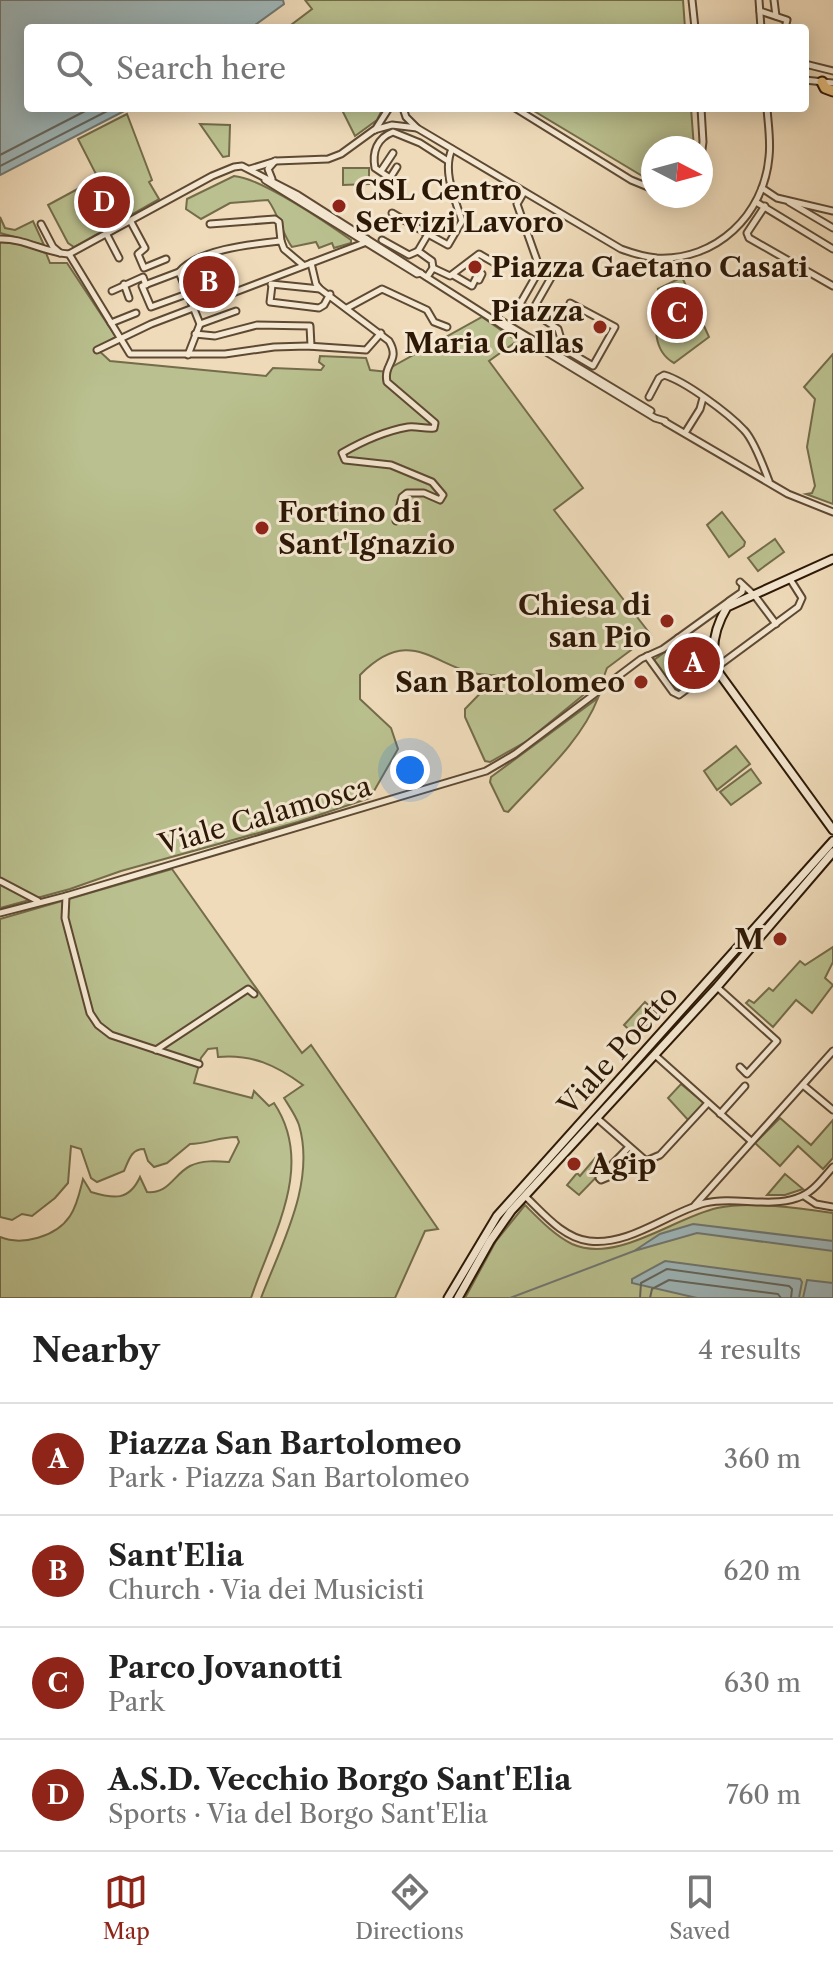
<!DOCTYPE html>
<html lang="en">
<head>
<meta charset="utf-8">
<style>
  body { margin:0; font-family:"Libre Caslon Text",serif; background:#f2f2f2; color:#222 }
  .compass { position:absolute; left:641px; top:136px; width:72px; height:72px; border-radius:50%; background:#fff; box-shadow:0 4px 20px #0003; rotate:96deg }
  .you { position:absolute; left:410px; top:770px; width:28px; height:28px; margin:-20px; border:6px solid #fff; border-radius:50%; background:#1a73e8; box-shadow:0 0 0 12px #1a73e833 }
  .badge { display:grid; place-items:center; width:52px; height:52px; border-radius:50%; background:#8f2418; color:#fff; font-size:26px; font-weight:700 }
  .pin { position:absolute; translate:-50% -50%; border:4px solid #fff; box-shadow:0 2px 8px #0006 }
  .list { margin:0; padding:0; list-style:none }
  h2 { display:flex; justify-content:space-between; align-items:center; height:104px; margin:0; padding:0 32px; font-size:34px }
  h2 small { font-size:26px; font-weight:400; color:#767676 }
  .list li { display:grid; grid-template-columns:52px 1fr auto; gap:24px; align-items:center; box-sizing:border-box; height:112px; padding:0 32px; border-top:2px solid #e0e0e0 }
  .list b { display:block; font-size:30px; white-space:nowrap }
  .list p { margin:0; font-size:26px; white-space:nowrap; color:#767676 }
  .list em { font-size:26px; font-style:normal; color:#767676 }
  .icon { flex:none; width:44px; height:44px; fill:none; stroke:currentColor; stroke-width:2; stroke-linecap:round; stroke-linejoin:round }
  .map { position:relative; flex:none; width:833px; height:1298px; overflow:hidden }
  .search { position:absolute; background:#fff; box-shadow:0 4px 20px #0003; left:24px; right:24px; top:24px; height:88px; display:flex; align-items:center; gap:20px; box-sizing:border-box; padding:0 28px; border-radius:8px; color:#767676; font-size:30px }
  .sheet { height:552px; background:#fff }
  nav { display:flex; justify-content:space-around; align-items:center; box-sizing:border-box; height:112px; border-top:2px solid #e0e0e0; background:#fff; font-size:22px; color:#767676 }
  nav a { display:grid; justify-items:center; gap:4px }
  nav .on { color:#8f2418 }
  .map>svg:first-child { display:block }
  .green { fill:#bac08f; stroke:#746c4a; stroke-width:2 }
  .water { fill:#9fb8bb; stroke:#717873; stroke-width:2 }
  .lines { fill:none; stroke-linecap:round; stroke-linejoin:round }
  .shore { stroke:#666860; stroke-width:2 }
  .stream { stroke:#717873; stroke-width:2 }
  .street-casing { stroke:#5e4933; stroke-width:9 }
  .secondary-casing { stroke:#2d1806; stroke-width:11 }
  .highway-casing { stroke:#2d1806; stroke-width:13 }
  .street { stroke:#f5e8d2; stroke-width:5 }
  .secondary { stroke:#f5e8d2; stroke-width:7 }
  .highway { stroke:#e8be7d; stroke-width:9 }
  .poi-dot { fill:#8f2418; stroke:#f5e8d2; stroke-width:3 }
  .labels { text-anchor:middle; stroke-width:6; stroke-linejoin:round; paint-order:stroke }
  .poi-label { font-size:28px; font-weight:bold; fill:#2d1806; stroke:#f5e8d2; text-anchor:start }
  .street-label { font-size:28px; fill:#2d1806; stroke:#f5e8d2 }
</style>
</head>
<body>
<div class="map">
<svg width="833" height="1298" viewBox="0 0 833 1298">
  <rect width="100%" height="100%" fill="#efdbba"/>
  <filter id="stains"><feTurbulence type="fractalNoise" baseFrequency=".0025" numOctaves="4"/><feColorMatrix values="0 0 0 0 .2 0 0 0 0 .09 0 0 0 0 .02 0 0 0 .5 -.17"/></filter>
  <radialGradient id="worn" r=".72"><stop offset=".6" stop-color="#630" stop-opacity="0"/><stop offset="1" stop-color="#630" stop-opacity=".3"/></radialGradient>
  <!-- green -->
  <g class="green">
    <path d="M 305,0 L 683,0 L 685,28 L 287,28 L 312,9 Z"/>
    <path d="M 341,108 L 383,108 L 377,120 L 355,136 Z"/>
    <path d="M 529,108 L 691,108 L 694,148 L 653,148 L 653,180 L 649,180 Z"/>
    <path d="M 127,114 L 152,180 L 149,182 L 159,199 L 74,247 L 68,243 L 48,205 L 98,178 L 78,139 Z"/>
    <path d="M 200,124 L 230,125 L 229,156 L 223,157 Z"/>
    <path d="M 343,168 L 369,168 L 369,184 L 343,185 Z"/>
    <path d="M 234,176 C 261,178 327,223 351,240 L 351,243 L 334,248 L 332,243 L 319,248 L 316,242 L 292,247 C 283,236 279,215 268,200 L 230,203 L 201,219 L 186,209 L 187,199 Z"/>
    <path d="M 0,217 L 5,228 L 15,230 L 33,221 L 44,245 L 0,233 Z"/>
    <path d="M 0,242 L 21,244 L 46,253 L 50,263 L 67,263 L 116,337 L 96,348 L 110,361 L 266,376 L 273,368 L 321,370 L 324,366 L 319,362 L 320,356 L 366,358 L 370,370 L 388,372 L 390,368 L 482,317 L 517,341 L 489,361 L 583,488 L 554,510 L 651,635 L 607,668 L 603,679 L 527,741 L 490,762 L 485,761 L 465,717 L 465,709 L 498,675 C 440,680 417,617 360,675 L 360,699 L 391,728 L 398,749 L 370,798 L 298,822 L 121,871 L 70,889 L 0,908 Z"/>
    <path d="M 682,277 L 709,337 L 674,363 C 648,349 657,314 658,289 Z"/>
    <path d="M 833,354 L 833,504 L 806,494 L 812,493 L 815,486 L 807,447 L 815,399 L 804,387 Z"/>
    <path d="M 722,512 L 745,542 L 744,546 L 729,557 L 707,525 Z"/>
    <path d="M 775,539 L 784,552 L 758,571 L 748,558 Z"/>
    <path d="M 680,641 L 690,642 L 709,670 L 682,690 L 674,688 L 654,660 Z"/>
    <path d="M 598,698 C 581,742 540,777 508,812 L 504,811 L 490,782 L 491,777 Z"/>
    <path d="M 736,746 L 750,764 L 717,790 L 704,771 Z"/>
    <path d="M 751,769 L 761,783 L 731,805 L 720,792 Z"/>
    <path d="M 172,869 L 302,1053 L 311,1045 L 438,1229 L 425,1231 L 395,1298 L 261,1298 C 281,1245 316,1183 299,1125 C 296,1116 289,1106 284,1098 L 303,1085 C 276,1065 252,1054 218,1057 L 217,1048 L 208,1049 L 201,1058 L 194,1083 L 252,1098 L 254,1091 L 269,1106 L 274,1103 C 316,1166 272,1235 251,1298 L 0,1298 L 0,1237 C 22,1246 56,1237 70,1216 C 77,1206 80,1191 83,1179 L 91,1192 C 114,1199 129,1201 140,1177 L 147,1192 C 169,1194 173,1175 190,1166 C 202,1160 216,1161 229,1162 L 239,1142 L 237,1137 C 218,1137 207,1144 190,1144 L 167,1163 L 154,1167 L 148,1161 L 144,1149 C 131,1149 129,1160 124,1171 L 97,1182 L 91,1178 L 81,1149 L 71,1146 L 68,1183 L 55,1198 L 32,1216 L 22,1214 L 12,1220 L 0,1217 L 0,919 Z"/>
    <path d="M 833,947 L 833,962 L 825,978 L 833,985 L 812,1013 L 796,1000 L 773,1027 L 746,1003 L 749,1000 L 754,1003 L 769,988 L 773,991 L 800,961 L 805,965 Z"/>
    <path d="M 645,1002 L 658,1014 L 637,1037 L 624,1025 Z"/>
    <path d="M 681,1084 L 704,1103 L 689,1121 L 668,1098 Z"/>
    <path d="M 780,1118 L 811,1145 L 833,1120 L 833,1158 L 823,1169 L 798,1146 L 780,1166 L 755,1143 Z"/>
    <path d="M 597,1156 L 608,1165 L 579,1195 L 567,1185 L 577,1173 L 580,1176 Z"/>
    <path d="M 785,1174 L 803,1189 L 785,1195 L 767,1195 Z"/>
    <path d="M 525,1205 C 539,1219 554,1235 572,1244 C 617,1264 673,1218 717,1208 C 751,1201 799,1208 833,1213 L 833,1298 L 465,1298 L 496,1241 Z"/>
  </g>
  <!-- water -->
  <g class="water">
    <path d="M 0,0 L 283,0 L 284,4 L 251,28 L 28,28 L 28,108 L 130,108 L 0,175 Z"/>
    <path d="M 693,1224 L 833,1241 L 833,1251 L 697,1233 L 634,1251 L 660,1234 Z"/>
    <path d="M 665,1261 L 800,1279 L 802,1282 L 799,1298 L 697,1298 L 632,1283 L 632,1279 Z"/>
    <path d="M 807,1280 L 833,1283 L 833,1298 L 803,1298 Z"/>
  </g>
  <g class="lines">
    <!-- shore -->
    <g class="shore">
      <path d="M 0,155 L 91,108"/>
      <path d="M 0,166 L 113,108"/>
      <path d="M 640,1298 L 641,1283 L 667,1269 L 789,1286 L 792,1289 L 791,1298"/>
      <path d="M 650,1298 L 652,1289 L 669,1280 L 778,1294 L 781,1298"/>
    </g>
    <!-- stream -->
    <path class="stream" d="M 510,1298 L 634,1251"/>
    <!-- street casing -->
    <g class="street-casing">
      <g id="street">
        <path d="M 692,0 L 695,28"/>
        <path d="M 759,0 L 761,28"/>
        <path d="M 774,0 L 776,16"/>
        <path d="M 760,11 L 787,20 L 785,28"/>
        <path d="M 805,64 L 833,71"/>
        <path d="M 805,80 L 833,83"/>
        <path d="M 403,108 L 406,117 L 417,128"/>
        <path d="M 515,108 L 631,180 L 653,189"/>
        <path d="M 701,108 L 703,142 L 701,157"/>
        <path d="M 375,130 L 389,108"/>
        <path d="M 397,167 L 390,178 L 375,168 C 372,152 377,138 393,132 L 420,143 L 448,161"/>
        <path d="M 250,169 L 276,161 L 328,159 L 341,154 L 374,130 L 392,125 L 417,128 L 621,249 C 632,253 645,257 657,258 C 716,261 764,215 769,157 C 771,141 768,124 767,108"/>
        <path d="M 381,171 L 393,153"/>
        <path d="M 272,179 L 268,169 L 275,161"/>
        <path d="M 265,180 L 417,274 L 421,273"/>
        <path d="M 762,188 L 777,198 L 833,211"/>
        <path d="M 524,192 L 517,204 L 540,269 L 520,304 L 558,329 L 564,349 L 560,356"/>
        <path d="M 756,202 L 833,249"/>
        <path d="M 789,202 L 833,228"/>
        <path d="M 765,206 L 747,233 L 749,238 L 833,286"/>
        <path d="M 392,213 L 428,234"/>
        <path d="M 131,222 L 145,248 L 138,254 L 144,268 L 166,259"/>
        <path d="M 41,224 L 53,247 L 60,253"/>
        <path d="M 210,224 L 275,219 L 279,222 L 281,241"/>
        <path d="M 107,235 L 119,258"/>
        <path d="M 0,239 C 24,238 45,253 69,254 L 212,176 L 234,167 L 242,166 L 298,195 L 500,324 L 655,418 L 665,421"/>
        <path d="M 382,240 L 409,255 L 418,251"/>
        <path d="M 69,254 L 130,354 L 225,354 L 274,347 L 307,346 L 366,350 L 381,333"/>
        <path d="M 311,263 L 316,284 L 320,289 L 389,341 C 401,361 383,363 387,382 L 435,423 L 434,428 C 425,429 417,426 408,427 C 385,431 361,442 342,453 L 345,460 L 391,465 L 432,482 L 443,495 L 440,500 L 424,493 L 407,493 L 402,497 L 396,521"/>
        <path d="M 433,268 L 450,276 L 479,254 L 500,266"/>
        <path d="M 179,272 L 142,286 L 151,307 L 187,294"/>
        <path d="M 453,275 L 472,286 L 476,278 L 479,280 L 482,274"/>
        <path d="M 427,277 L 433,268 L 432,261 L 418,251 L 428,234 L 448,245 L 462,221 C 455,199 442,171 452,149"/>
        <path d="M 124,284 L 129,298"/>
        <path d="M 271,284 L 320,289"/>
        <path d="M 272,285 L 270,302 L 319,308 L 324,305 L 330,294"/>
        <path d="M 112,291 L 143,277 L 146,285"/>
        <path d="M 347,308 L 382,289 L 427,310 L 434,322 L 447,327"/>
        <path d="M 532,311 L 552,276 L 540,269"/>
        <path d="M 495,317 L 651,411"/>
        <path d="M 111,323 L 136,313"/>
        <path d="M 200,324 L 236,311"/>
        <path d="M 195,334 L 215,336 L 257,325 L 310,326 L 311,346"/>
        <path d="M 564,349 L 593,366 L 615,327 L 570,303"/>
        <path d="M 97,350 L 151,324 L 364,243 L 367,239"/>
        <path d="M 188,355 L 200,324 L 179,272 C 198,249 253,244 281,241 L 284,249 L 303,265"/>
        <path d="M 649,397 L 659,378 L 664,375 C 685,381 728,413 744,430 C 754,440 764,468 769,481"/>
        <path d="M 665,422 L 788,494 L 833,512"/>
        <path d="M 685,433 L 700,409 L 703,398"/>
        <path d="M 740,582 L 755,596 L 776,624"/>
        <path d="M 729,601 L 742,592 L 743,586"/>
        <path d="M 678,638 L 689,638 L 706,660 L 714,661"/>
        <path d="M 647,656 L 673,692 L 679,695 L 798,607 L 802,598 L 790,579"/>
        <path d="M 0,881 L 38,901"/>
        <path d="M 66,896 L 65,918 L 90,1013 L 98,1025 L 111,1035 L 199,1064"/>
        <path d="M 0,913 L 66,896 L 486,771 L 515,754 L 641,659 L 663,649 L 728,602 L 736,602"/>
        <path d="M 717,987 L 777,1041 L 747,1074 L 740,1067"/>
        <path d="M 156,1050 L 248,989 L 254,994"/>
        <path d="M 655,1055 L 751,1141"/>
        <path d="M 803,1085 L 833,1110"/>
        <path d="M 720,1114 L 745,1086"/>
        <path d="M 598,1119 L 646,1161 L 660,1155 L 708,1103"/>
        <path d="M 629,1147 L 599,1178 L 601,1180 L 646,1161"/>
        <path d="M 525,1196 C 543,1213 563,1238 589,1241 C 630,1246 667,1213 705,1203 C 734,1196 768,1208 797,1198 C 813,1193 822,1179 833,1167"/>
        <path d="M 804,1196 L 816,1204 L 833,1207"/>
        <path d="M 695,1205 L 833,1051"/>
      </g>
    </g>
    <!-- secondary casing -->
    <g class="secondary-casing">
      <g id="secondary">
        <path d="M 833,559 L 727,607 C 715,627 710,647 716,669 L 833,830"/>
        <path d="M 448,1298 L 497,1216 L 833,841"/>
        <path d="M 458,1298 L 490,1241 L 511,1211 L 717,987 L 833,852"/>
      </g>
    </g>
    <!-- highway casing -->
    <g class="highway-casing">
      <path id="highway" d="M 822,82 L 825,88 L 833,91"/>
    </g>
    <!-- street -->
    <use href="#street" class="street"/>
    <!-- secondary -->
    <use href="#secondary" class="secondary"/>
    <!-- highway -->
    <use href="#highway" class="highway"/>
  </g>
  <!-- markers -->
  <g class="poi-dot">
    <circle cx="339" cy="206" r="8"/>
    <circle cx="475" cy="267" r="8"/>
    <circle cx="600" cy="327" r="8"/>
    <circle cx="262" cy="528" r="8"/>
    <circle cx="667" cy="621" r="8"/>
    <circle cx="641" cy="682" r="8"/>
    <circle cx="780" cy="939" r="8"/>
    <circle cx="574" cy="1164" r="8"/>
  </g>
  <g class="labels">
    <!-- poi labels -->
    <g class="poi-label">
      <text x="355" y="200">CSL Centro<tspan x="355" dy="32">Servizi Lavoro</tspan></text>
      <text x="491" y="277">Piazza Gaetano Casati</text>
      <text x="584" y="321" text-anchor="end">Piazza<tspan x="584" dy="32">Maria Callas</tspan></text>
      <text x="278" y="522">Fortino di<tspan x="278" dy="32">Sant'Ignazio</tspan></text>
      <text x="651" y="615" text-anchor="end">Chiesa di<tspan x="651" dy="32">san Pio</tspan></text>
      <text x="625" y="692" text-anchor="end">San Bartolomeo</text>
      <text x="764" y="949" text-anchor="end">M</text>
      <text x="590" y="1174">Agip</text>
    </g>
    <!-- street labels -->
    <g class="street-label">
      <text transform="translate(265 815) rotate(-16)" y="10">Viale Calamosca</text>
      <text transform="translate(618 1050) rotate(-48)" y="10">Viale Poetto</text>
    </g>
  </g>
  <rect width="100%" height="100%" filter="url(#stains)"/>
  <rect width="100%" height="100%" fill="url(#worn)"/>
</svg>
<svg class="compass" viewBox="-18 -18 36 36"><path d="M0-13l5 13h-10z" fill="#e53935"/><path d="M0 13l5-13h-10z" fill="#767676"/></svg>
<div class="you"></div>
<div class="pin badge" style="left:694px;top:663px">A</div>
<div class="pin badge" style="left:209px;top:282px">B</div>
<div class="pin badge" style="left:677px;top:313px">C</div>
<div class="pin badge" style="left:104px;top:202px">D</div>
<div class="search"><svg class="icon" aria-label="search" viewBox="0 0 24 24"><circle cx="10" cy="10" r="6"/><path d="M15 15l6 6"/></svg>Search here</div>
</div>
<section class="sheet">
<h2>Nearby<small>4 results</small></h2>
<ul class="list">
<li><span class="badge">A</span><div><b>Piazza San Bartolomeo</b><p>Park · Piazza San Bartolomeo</p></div><em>360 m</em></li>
<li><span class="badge">B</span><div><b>Sant'Elia</b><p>Church · Via dei Musicisti</p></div><em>620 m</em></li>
<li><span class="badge">C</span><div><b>Parco Jovanotti</b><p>Park</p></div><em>630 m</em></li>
<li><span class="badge">D</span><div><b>A.S.D. Vecchio Borgo Sant'Elia</b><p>Sports · Via del Borgo Sant'Elia</p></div><em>760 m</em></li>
</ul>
</section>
<nav>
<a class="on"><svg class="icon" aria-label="map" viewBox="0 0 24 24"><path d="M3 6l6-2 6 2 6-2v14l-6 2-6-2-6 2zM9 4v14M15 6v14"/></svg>Map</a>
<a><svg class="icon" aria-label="directions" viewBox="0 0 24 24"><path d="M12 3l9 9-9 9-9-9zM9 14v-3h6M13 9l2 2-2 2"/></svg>Directions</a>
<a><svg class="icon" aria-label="saved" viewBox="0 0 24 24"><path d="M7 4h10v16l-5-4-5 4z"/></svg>Saved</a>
</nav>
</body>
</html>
